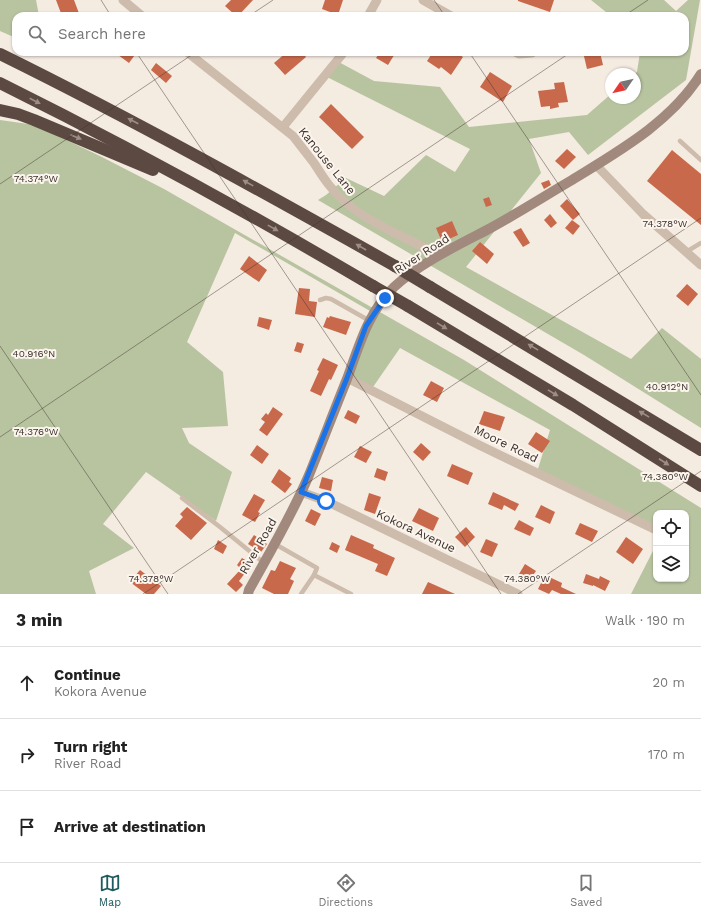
<!DOCTYPE html>
<html lang="en">
<head>
<meta charset="utf-8">
<style>
  body { margin:0; font-family:"Work Sans",sans-serif; background:#f6f6f6; color:#222 }
  .controls { position:absolute; right:12px; bottom:12px; display:grid; overflow:hidden; border-radius:8px; box-shadow:0 1px 3px #0004 }
  .controls button { width:36px; height:36px; display:grid; place-items:center; padding:0; border:0; border-bottom:1px solid #e0e0e0; background:#fff; color:#222; font:20px sans-serif }
  .compass { position:absolute; left:605px; top:68px; width:36px; height:36px; border-radius:50%; background:#fff; box-shadow:0 1px 3px #0004; rotate:236deg }
  .stop { position:absolute; width:12px; height:12px; margin:-9px; border:3px solid #1a73e8; border-radius:50%; background:#fff }
  .stop.end { background:#1a73e8; border-color:#fff; box-shadow:0 1px 4px #0008 }
  .list { margin:0; padding:0; list-style:none }
  h2 { display:flex; justify-content:space-between; align-items:center; height:52px; margin:0; padding:0 16px; font-size:17px }
  h2 small { font-size:13px; font-weight:400; color:#767676 }
  .list li { display:grid; grid-template-columns:26px 1fr auto; gap:12px; align-items:center; box-sizing:border-box; height:72px; padding:0 16px; border-top:1px solid #e0e0e0 }
  .list b { display:block; font-size:15px; white-space:nowrap }
  .list p { margin:0; font-size:13px; white-space:nowrap; color:#767676 }
  .list em { font-size:13px; font-style:normal; color:#767676 }
  .icon { flex:none; width:22px; height:22px; fill:none; stroke:currentColor; stroke-width:2; stroke-linecap:round; stroke-linejoin:round }
  .map { position:relative; flex:none; width:701px; height:594px; overflow:hidden }
  .search { position:absolute; background:#fff; box-shadow:0 1px 3px #0004; left:12px; right:12px; top:12px; height:44px; display:flex; align-items:center; gap:10px; box-sizing:border-box; padding:0 14px; border-radius:12px; color:#767676; font-size:15px }
  .sheet { height:268px; background:#fff }
  nav { display:flex; justify-content:space-around; align-items:center; box-sizing:border-box; height:56px; border-top:1px solid #e0e0e0; background:#fff; font-size:11px; color:#767676 }
  nav a { display:grid; justify-items:center; gap:2px }
  nav .on { color:#1f5a5e }
  .map>svg:first-child { display:block }
  .green { fill:#b8c4a0 }
  .building { fill:#c8694b }
  .lines { fill:none; stroke-linecap:round; stroke-linejoin:round }
  .lane { stroke:#cdbbac; stroke-width:4.5 }
  .street { stroke:#cdbbac; stroke-width:9 }
  .secondary { stroke:#a18a7d; stroke-width:10 }
  .highway { stroke:#5c4a42; stroke-width:12 }
  .highway-bridge { stroke:#5c4a42; stroke-width:12 }
  .oneway { fill:#9c8e87 }
  .route { stroke:#1a73e8; stroke-width:5 }
  .ticks { fill:none; stroke:#3b302b; stroke-width:1; stroke-opacity:0.45 }
  .labels { text-anchor:middle; stroke-width:4; stroke-linejoin:round; paint-order:stroke }
  .street-label { font-size:12px; fill:#3b302b; stroke:#fbf5ee }
  .ticks-label { font-size:10px; text-anchor:middle; fill:#3b302b; stroke:#fbf5ee; stroke-width:4; stroke-linejoin:round; paint-order:stroke }
</style>
</head>
<body>
<div class="map">
<svg width="701" height="594" viewBox="0 0 701 594">
  <rect width="100%" height="100%" fill="#f4ebe1"/>
  <!-- green -->
  <g class="green">
    <path d="M 0,0 L 36,0 L 39,16 L 16,16 L 16,38 L 0,31 Z"/>
    <path d="M 591,0 L 664,0 L 676,11 L 688,0 L 700,0 L 686,80 L 588,155 L 569,132 L 529,139 L 541,173 L 466,267 L 631,359 L 662,328 L 701,359 L 701,428 L 584,355 L 318,200 L 326,195 L 346,178 L 384,196 L 426,155 L 455,172 L 470,149 L 325,76 L 335,60 L 374,81 L 440,87 L 469,127 L 587,115 L 611,94 L 611,98 L 635,98 L 635,74 L 637,72 L 640,52 L 685,52 L 685,16 L 611,16 Z"/>
    <path d="M 0,120 L 35,125 L 100,156 L 164,189 L 464,360 L 701,508 L 701,594 L 631,594 L 656,545 L 656,579 L 686,579 L 686,513 L 656,513 L 656,532 L 537,472 L 550,430 L 400,348 L 373,387 L 345,375 L 370,311 L 235,233 L 187,342 L 223,372 L 228,426 L 182,428 L 189,443 L 232,472 L 216,521 L 146,472 L 103,524 L 134,548 L 89,571 L 96,594 L 0,594 Z"/>
  </g>
  <!-- building -->
  <g class="building">
    <path d="M 56,0 L 74,0 L 80,16 L 62,16 Z"/>
    <path d="M 231,0 L 253,0 L 238,16 L 236,16 L 225,6 Z"/>
    <path d="M 325,0 L 343,0 L 338,15 L 322,9 Z"/>
    <path d="M 518,0 L 554,0 L 550,12 L 518,1 Z"/>
    <path d="M 114,52 L 137,52 L 129,63 Z"/>
    <path d="M 287,52 L 302,52 L 306,57 L 285,75 L 274,63 Z"/>
    <path d="M 380,52 L 396,52 L 388,65 L 376,58 Z"/>
    <path d="M 433,52 L 445,52 L 450,56 L 453,52 L 455,52 L 463,57 L 451,75 L 441,67 L 439,69 L 427,61 Z"/>
    <path d="M 583,52 L 600,52 L 603,65 L 587,69 Z"/>
    <path d="M 156,63 L 172,76 L 166,83 L 151,70 Z"/>
    <path d="M 490,72 L 512,86 L 503,102 L 480,87 Z"/>
    <path d="M 564,82 L 568,102 L 558,103 L 559,107 L 550,109 L 550,106 L 541,107 L 538,91 L 555,89 L 554,83 Z"/>
    <path d="M 331,104 L 364,137 L 352,149 L 319,117 Z"/>
    <path d="M 567,149 L 576,157 L 564,169 L 555,161 Z"/>
    <path d="M 672,150 L 701,174 L 701,225 L 647,181 Z"/>
    <path d="M 549,180 L 551,185 L 544,189 L 541,183 Z"/>
    <path d="M 489,197 L 492,205 L 486,207 L 483,199 Z"/>
    <path d="M 567,199 L 580,214 L 573,220 L 560,206 Z"/>
    <path d="M 550,214 L 557,223 L 551,228 L 544,220 Z"/>
    <path d="M 572,220 L 580,226 L 573,235 L 565,228 Z"/>
    <path d="M 452,221 L 458,235 L 442,242 L 436,228 Z"/>
    <path d="M 521,228 L 530,243 L 523,247 L 513,232 Z"/>
    <path d="M 480,242 L 494,254 L 487,264 L 472,251 Z"/>
    <path d="M 249,256 L 267,270 L 259,282 L 240,269 Z"/>
    <path d="M 687,284 L 698,294 L 688,306 L 676,296 Z"/>
    <path d="M 299,288 L 310,289 L 309,301 L 317,302 L 315,317 L 295,314 Z"/>
    <path d="M 330,316 L 351,322 L 346,335 L 323,327 L 327,317 L 329,318 Z"/>
    <path d="M 259,317 L 272,320 L 269,330 L 257,326 Z"/>
    <path d="M 297,342 L 304,344 L 301,353 L 294,351 Z"/>
    <path d="M 323,358 L 338,365 L 331,380 L 329,379 L 321,396 L 310,391 L 319,371 L 317,370 Z"/>
    <path d="M 431,381 L 444,388 L 437,402 L 423,395 Z"/>
    <path d="M 273,407 L 283,414 L 267,436 L 259,430 L 265,422 L 261,419 L 266,413 L 268,415 Z"/>
    <path d="M 348,410 L 360,416 L 356,424 L 344,418 Z"/>
    <path d="M 484,411 L 505,417 L 500,431 L 479,424 Z"/>
    <path d="M 536,432 L 550,441 L 542,453 L 528,444 Z"/>
    <path d="M 421,443 L 431,452 L 423,461 L 413,452 Z"/>
    <path d="M 257,445 L 269,454 L 262,464 L 250,455 Z"/>
    <path d="M 360,446 L 372,452 L 366,463 L 354,457 Z"/>
    <path d="M 452,464 L 473,473 L 468,485 L 447,476 Z"/>
    <path d="M 377,468 L 388,472 L 385,481 L 374,477 Z"/>
    <path d="M 279,469 L 291,478 L 289,482 L 292,484 L 285,493 L 271,482 Z"/>
    <path d="M 322,477 L 333,480 L 331,491 L 319,488 Z"/>
    <path d="M 493,492 L 519,504 L 515,511 L 504,505 L 502,510 L 488,504 Z"/>
    <path d="M 369,493 L 381,497 L 375,514 L 364,510 Z"/>
    <path d="M 254,494 L 265,500 L 258,512 L 260,513 L 255,522 L 242,515 Z"/>
    <path d="M 541,505 L 555,512 L 550,524 L 535,517 Z"/>
    <path d="M 187,507 L 207,523 L 191,540 L 175,526 L 183,517 L 180,514 Z"/>
    <path d="M 419,508 L 439,518 L 433,531 L 412,521 Z"/>
    <path d="M 311,509 L 321,514 L 315,526 L 305,521 Z"/>
    <path d="M 519,520 L 534,528 L 530,536 L 514,529 Z"/>
    <path d="M 580,523 L 598,531 L 592,542 L 575,534 Z"/>
    <path d="M 466,527 L 475,537 L 465,547 L 455,537 Z"/>
    <path d="M 254,535 L 267,544 L 261,552 L 248,544 Z"/>
    <path d="M 351,535 L 374,545 L 373,548 L 395,558 L 387,576 L 375,571 L 378,564 L 345,550 Z"/>
    <path d="M 626,537 L 643,549 L 633,564 L 616,552 Z"/>
    <path d="M 486,539 L 498,544 L 492,557 L 480,552 Z"/>
    <path d="M 218,540 L 227,546 L 223,554 L 214,549 Z"/>
    <path d="M 332,542 L 340,546 L 337,553 L 329,549 Z"/>
    <path d="M 242,558 L 252,564 L 239,581 L 243,585 L 236,592 L 227,584 L 241,569 L 237,565 Z"/>
    <path d="M 280,561 L 296,568 L 290,579 L 294,581 L 288,594 L 274,594 L 262,588 L 271,570 L 275,571 Z"/>
    <path d="M 525,564 L 536,571 L 529,581 L 519,574 Z"/>
    <path d="M 140,570 L 161,586 L 154,594 L 146,594 L 130,582 Z"/>
    <path d="M 586,574 L 599,579 L 600,576 L 610,581 L 605,591 L 593,585 L 593,586 L 583,583 Z"/>
    <path d="M 545,575 L 562,583 L 561,587 L 576,594 L 561,594 L 552,590 L 549,594 L 538,589 Z"/>
    <path d="M 428,582 L 455,594 L 422,594 Z"/>
  </g>
  <g class="lines">
    <!-- lane -->
    <g class="lane">
      <path d="M 680,141 L 701,160"/>
      <path d="M 686,252 L 701,243"/>
      <path d="M 320,300 L 326,298 L 331,299 L 370,321"/>
      <path d="M 182,498 L 220,527 L 264,563"/>
      <path d="M 275,544 L 317,568 L 314,575"/>
      <path d="M 301,594 L 314,575 L 351,594"/>
    </g>
    <!-- street -->
    <g class="street">
      <path d="M 123,0 L 142,16"/>
      <path d="M 423,0 L 451,16"/>
      <path d="M 368,16 L 377,0"/>
      <path d="M 187,52 L 293,136 C 300,145 307,154 314,163 C 323,177 331,190 344,201 C 372,226 408,237 439,256"/>
      <path d="M 515,52 L 519,54 L 532,53"/>
      <path d="M 283,127 L 344,52"/>
      <path d="M 596,165 L 643,214 L 701,265"/>
      <path d="M 347,378 L 479,445 L 656,530"/>
      <path d="M 301,492 L 326,501 L 518,594"/>
    </g>
    <!-- secondary -->
    <path class="secondary" d="M 248,594 L 249,590 C 270,552 292,515 309,475 C 322,443 334,411 347,379 C 359,346 368,312 394,287 C 419,264 456,246 485,231 C 515,215 543,197 572,180 C 619,151 671,122 701,74"/>
    <!-- highway -->
    <g class="highway">
      <path d="M 0,54 C 134,120 265,193 395,266"/>
      <path d="M 0,83 C 127,146 251,214 373,286"/>
      <path d="M 0,110 L 18,114 L 34,120 L 153,170"/>
      <path d="M 430,287 L 701,450"/>
      <path d="M 408,306 L 573,405 L 701,486"/>
    </g>
    <!-- highway-bridge -->
    <g class="highway-bridge">
      <path d="M 395,266 L 430,287"/>
      <path d="M 373,286 L 408,306"/>
    </g>
  </g>
  <!-- one-way arrows -->
  <defs><path id="oneway-solid" d="M-6-.8H1V-3.2L6.5 0L1 3.2V.8H-6Z"/></defs>
  <g class="oneway">
    <use href="#oneway-solid" transform="translate(35 101) rotate(27)"/>
    <use href="#oneway-solid" transform="translate(133 121) rotate(-152)"/>
    <use href="#oneway-solid" transform="translate(76 137) rotate(23)"/>
    <use href="#oneway-solid" transform="translate(248 183) rotate(-151)"/>
    <use href="#oneway-solid" transform="translate(273 228) rotate(29)"/>
    <use href="#oneway-solid" transform="translate(361 247) rotate(-150)"/>
    <use href="#oneway-solid" transform="translate(442 326) rotate(31)"/>
    <use href="#oneway-solid" transform="translate(533 347) rotate(-149)"/>
    <use href="#oneway-solid" transform="translate(553 393) rotate(31)"/>
    <use href="#oneway-solid" transform="translate(644 414) rotate(-149)"/>
    <use href="#oneway-solid" transform="translate(664 462) rotate(33)"/>
  </g>
  <g class="lines">
    <!-- route -->
    <path class="route" d="M 326,501 L 301,492 L 347,378 L 366,326 L 385,298"/>
  </g>
  <!-- ticks -->
  <path class="ticks" d="M 101,0 L 111,16M 434,0 L 445,16M 249,16 L 273,0M 624,16 L 648,0M 136,52 L 501,594M 469,52 L 701,395M 0,184 L 196,52M 0,346 L 168,594M 0,437 L 571,52M 143,594 L 701,218M 518,594 L 701,471"/>
  <g class="labels">
    <!-- street labels -->
    <g class="street-label">
      <text transform="translate(327 161) rotate(51)" y="4">Kanouse Lane</text>
      <text transform="translate(422 254) rotate(-33)" y="4">River Road</text>
      <text transform="translate(506 444) rotate(26)" y="4">Moore Road</text>
      <text transform="translate(416 531) rotate(25)" y="4">Kokora Avenue</text>
      <text transform="translate(258 546) rotate(-60)" y="4">River Road</text>
    </g>
  </g>
  <g class="ticks-label">
    <text x="36" y="182">74.374°W</text>
    <text x="665" y="227">74.378°W</text>
    <text x="34" y="357">40.916°N</text>
    <text x="667" y="390">40.912°N</text>
    <text x="36" y="435">74.376°W</text>
    <text x="665" y="480">74.380°W</text>
    <text x="151" y="582">74.378°W</text>
    <text x="527" y="582">74.380°W</text>
  </g>
</svg>
<div class="controls">
<button><svg class="icon" aria-label="locate" viewBox="0 0 24 24"><circle cx="12" cy="12" r="6"/><path d="M12 2v4M12 18v4M2 12h4M18 12h4"/></svg></button>
<button><svg class="icon" aria-label="layers" viewBox="0 0 24 24"><path d="M12 4l9 5-9 5-9-5zM3 14l9 5 9-5"/></svg></button>
</div>
<svg class="compass" viewBox="-18 -18 36 36"><path d="M0-13l5 13h-10z" fill="#e53935"/><path d="M0 13l5-13h-10z" fill="#767676"/></svg>
<div class="stop" style="left:326px;top:501px"></div>
<div class="stop end" style="left:385px;top:298px"></div>
<div class="search"><svg class="icon" aria-label="search" viewBox="0 0 24 24"><circle cx="10" cy="10" r="6"/><path d="M15 15l6 6"/></svg>Search here</div>
</div>
<section class="sheet">
<h2>3 min<small>Walk · 190 m</small></h2>
<ul class="list">
<li><svg class="icon" aria-label="ahead" viewBox="0 0 24 24"><path d="M12 20V5M6 11l6-6 6 6"/></svg><div><b>Continue</b><p>Kokora Avenue</p></div><em>20 m</em></li>
<li><svg class="icon" aria-label="right" viewBox="0 0 24 24"><path d="M7 20v-9h11M14 6l5 5-5 5"/></svg><div><b>Turn right</b><p>River Road</p></div><em>170 m</em></li>
<li><svg class="icon" aria-label="arrive" viewBox="0 0 24 24"><path d="M6 21V4h12l-3 4 3 4H6"/></svg><div><b>Arrive at destination</b></div></li>
</ul>
</section>
<nav>
<a class="on"><svg class="icon" aria-label="map" viewBox="0 0 24 24"><path d="M3 6l6-2 6 2 6-2v14l-6 2-6-2-6 2zM9 4v14M15 6v14"/></svg>Map</a>
<a><svg class="icon" aria-label="directions" viewBox="0 0 24 24"><path d="M12 3l9 9-9 9-9-9zM9 14v-3h6M13 9l2 2-2 2"/></svg>Directions</a>
<a><svg class="icon" aria-label="saved" viewBox="0 0 24 24"><path d="M7 4h10v16l-5-4-5 4z"/></svg>Saved</a>
</nav>
</body>
</html>
